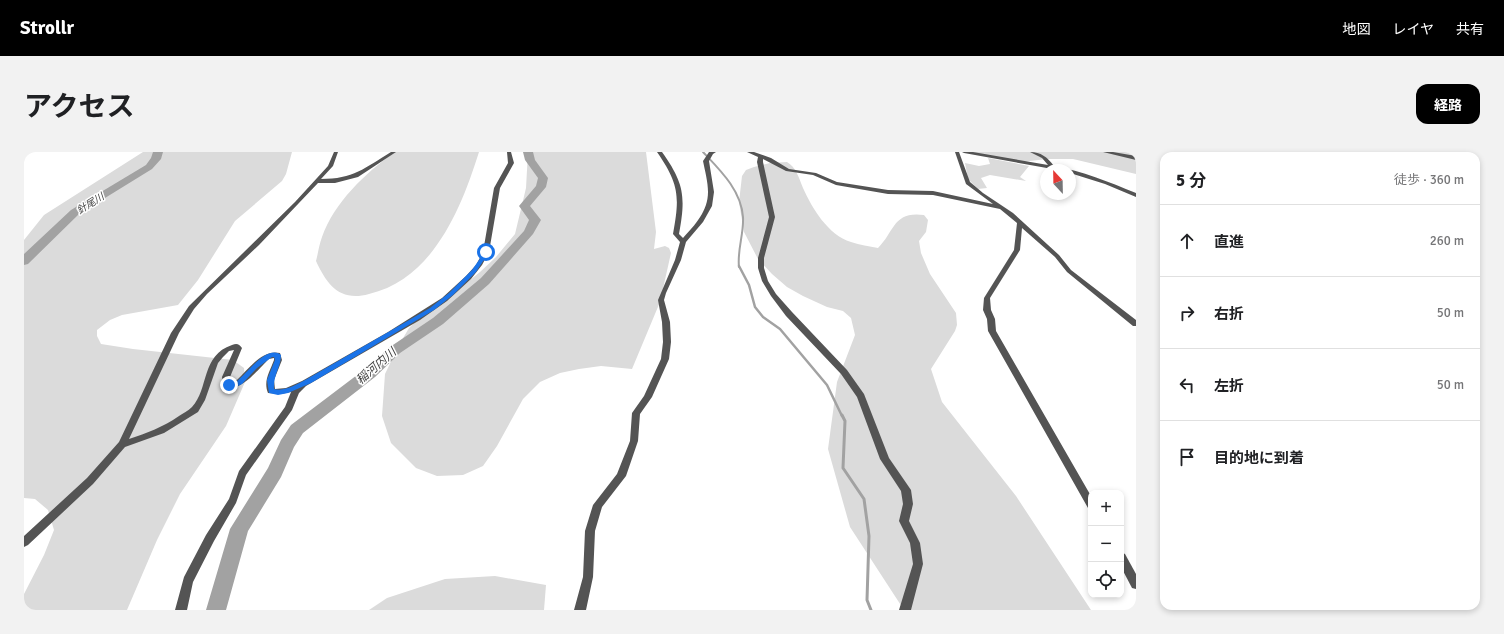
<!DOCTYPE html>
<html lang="ja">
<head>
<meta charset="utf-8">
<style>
  body { margin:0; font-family:Signika,"Noto Sans JP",sans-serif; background:#f2f2f2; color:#202124 }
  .controls { position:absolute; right:12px; bottom:12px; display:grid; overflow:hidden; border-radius:8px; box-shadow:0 2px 6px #0003 }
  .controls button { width:36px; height:36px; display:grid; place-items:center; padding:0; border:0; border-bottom:1px solid #e0e0e0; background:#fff; color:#202124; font:20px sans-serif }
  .compass { position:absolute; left:1016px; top:12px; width:36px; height:36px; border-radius:50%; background:#fff; box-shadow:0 2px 6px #0003; rotate:338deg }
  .stop { position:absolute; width:12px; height:12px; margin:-9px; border:3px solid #1a73e8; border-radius:50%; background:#fff }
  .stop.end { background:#1a73e8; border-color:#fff; box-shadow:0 1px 4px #0008 }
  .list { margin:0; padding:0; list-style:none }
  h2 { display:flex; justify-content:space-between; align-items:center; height:52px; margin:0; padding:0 16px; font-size:17px }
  h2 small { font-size:13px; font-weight:400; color:#757577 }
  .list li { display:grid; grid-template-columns:26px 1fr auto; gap:12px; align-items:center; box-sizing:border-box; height:72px; padding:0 16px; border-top:1px solid #e0e0e0 }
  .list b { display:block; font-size:15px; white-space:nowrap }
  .list em { font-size:13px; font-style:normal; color:#757577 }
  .icon { flex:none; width:22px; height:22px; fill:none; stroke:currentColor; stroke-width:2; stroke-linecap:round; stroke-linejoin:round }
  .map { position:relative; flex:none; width:1112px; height:458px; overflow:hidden; border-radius:12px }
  header { display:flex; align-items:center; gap:24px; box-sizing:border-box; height:56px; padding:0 20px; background:#000; color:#fff }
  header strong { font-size:19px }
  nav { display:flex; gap:22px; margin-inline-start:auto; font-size:14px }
  .intro { display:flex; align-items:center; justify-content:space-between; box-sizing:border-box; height:96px; padding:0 24px }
  h1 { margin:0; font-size:28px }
  .button { padding:10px 18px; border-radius:12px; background:#000; color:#fff; font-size:14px; font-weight:700 }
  main { display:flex; gap:24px; padding:0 24px }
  aside { flex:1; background:#fff; border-radius:12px; box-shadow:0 2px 6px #0003 }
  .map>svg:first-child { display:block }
  .green { fill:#dbdbdb }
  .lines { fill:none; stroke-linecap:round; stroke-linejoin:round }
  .stream-far2 { stroke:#a2a2a2; stroke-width:2 }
  .stream-far1 { stroke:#a2a2a2; stroke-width:2.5 }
  .stream { stroke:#a2a2a2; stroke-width:3 }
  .river { fill:#a2a2a2; fill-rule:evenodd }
  .minor { fill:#545454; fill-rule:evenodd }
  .route { fill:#1a73e8 }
  .labels { text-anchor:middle; stroke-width:3; stroke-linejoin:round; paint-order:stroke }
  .far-water-label { font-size:10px; font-style:italic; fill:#434343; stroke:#fff }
  .water-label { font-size:12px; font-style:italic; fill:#434343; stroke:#fff }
</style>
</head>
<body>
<header>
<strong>Strollr</strong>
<nav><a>地図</a><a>レイヤ</a><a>共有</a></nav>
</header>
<div class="intro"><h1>アクセス</h1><a class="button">経路</a></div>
<main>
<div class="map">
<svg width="1112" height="458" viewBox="0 0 1112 458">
  <rect width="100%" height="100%" fill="#fff"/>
  <!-- green -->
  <g class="green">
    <path d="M 119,0 L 268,0 L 262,22 L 258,29 L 211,69 L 174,128 L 154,153 L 98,163 L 86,168 L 73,178 L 73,184 L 77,192 L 109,197 L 209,208 L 220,216 L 221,230 L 202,274 L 156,342 L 133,388 L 103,458 L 0,458 L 0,442 L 20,403 L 30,378 L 24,358 L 11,347 L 0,346 L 0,88 L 20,63 Z"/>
    <path d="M 371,0 L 455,0 C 437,57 409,127 345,142 C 316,150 303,133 292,109 C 294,102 295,93 298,85 C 310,51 341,21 371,0 Z"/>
    <path d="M 504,0 L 622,0 L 632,80 L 630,97 L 641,94 L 645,96 L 647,101 L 636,150 L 608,217 L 577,214 L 555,217 L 536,221 L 516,230 L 499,247 L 473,294 L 459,314 L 439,323 L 413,324 L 392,316 L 367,291 L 358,264 L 361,222 L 375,193 L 385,176 L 408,154 L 435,137 L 456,120 L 472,105 L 491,82 L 502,36 Z"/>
    <path d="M 947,0 L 1112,0 L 1112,22 L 1049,7 L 1023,7 L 997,10 Z"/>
    <path d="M 964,6 L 1005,14 L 996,25 L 1002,29 L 966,23 L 957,26 L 963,36 L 954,37 L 944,27 L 941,11 L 955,14 L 966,12 Z"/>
    <path d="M 763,10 C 772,15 775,26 779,36 C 788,56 804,83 827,90 C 836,93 845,94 854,96 C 871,79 869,59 900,63 L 904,68 L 902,80 L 895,89 L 897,101 L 906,122 L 932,161 L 933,173 L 931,179 L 907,217 L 918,250 L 992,344 L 1067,458 L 880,458 L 826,375 L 804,297 L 813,230 L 831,183 L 827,166 L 819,159 L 803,155 L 779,144 L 763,135 L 748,122 L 734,107 L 720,80 L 715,50 L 718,24 L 722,18 L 730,15 L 746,11 Z"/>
    <path d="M 471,424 L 522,433 L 520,458 L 345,458 L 363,446 L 421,427 Z"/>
  </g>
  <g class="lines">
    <!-- stream-far2 -->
    <path class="stream-far2" d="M 679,0 C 696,18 717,38 719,65 C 720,82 713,98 715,115"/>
    <!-- stream-far1 -->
    <path class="stream-far1" d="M 715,114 L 725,133 L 731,155 L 739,165 L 756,177 L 803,233 L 818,264"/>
    <!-- stream -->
    <path class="stream" d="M 818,263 L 821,269 L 819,316 L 840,347 L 845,384 L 843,448 L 847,458"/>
    <!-- river -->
    <g class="river">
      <path d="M 129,0 L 139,0 L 137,7 L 128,17 L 55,62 L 4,112 L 0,113 L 0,102 L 47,58 L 122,13 L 127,6 Z"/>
      <path d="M 499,0 L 509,0 L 511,8 L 524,26 L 522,35 L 506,54 L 517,68 L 509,82 L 465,132 L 419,172 L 376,201 L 351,225 L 279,281 L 270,295 L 257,325 L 224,379 L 202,458 L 182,458 L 206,377 L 244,316 L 257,288 L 267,273 L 341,217 L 366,195 L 409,166 L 457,126 L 500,79 L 505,68 L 495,54 L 512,34 L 514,26 L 501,8 Z"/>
    </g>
    <!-- minor -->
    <g class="minor">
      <path d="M 310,0 L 314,0 L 309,14 L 297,27 C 329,27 341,16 367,0 L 372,0 L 334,25 L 311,31 L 294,31 L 235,93 L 183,142 L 170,157 L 155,181 L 105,287 C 123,281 139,275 155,264 C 159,261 164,259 168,255 C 185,237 177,203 208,193 C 213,191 215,192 218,196 L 206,225 L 207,230 L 210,230 L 213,228 C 225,217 238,197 256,201 L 258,208 L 250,228 L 251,237 L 262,236 L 278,229 L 364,180 L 418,146 L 442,124 L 452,113 L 459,100 L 470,36 L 484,11 L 483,0 L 487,0 L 490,11 L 476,36 L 465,100 L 458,113 L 447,127 L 423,149 L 396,168 L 282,234 L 275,241 L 268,258 L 222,323 L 212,351 L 190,389 L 169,430 L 163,458 L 151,458 L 160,425 L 182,383 L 205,347 L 215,319 L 261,255 L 267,240 L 257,242 L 244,241 C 239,229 246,219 250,208 L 250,206 L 245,207 C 235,216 213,246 199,232 L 198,225 L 210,198 L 205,199 L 199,205 L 194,211 L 181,248 L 174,260 L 140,281 L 101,295 L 69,332 L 4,393 L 0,395 L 0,384 L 63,326 L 95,290 L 147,181 L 165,154 L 271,50 L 304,14 Z"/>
      <path d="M 633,0 L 638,0 C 660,31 662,44 655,82 L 659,86 C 671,73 684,59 684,40 C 684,30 681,19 679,9 L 685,0 L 692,0 L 689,2 L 685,9 L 690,40 L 688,54 L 679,70 L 662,90 L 657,108 L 642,141 L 640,148 L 646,170 L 647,190 L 645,207 L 628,245 L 616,262 L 614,289 L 602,324 L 578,355 L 571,379 L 569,425 L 562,458 L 550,458 L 559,425 L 561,379 L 569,353 L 593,322 L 606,289 L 608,261 L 620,244 L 637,207 L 639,190 L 638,170 L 634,148 L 651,108 L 656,90 L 649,82 C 656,44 655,32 633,0 Z"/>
      <path d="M 723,0 L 730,0 L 747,6 L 765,17 L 792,21 L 813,30 L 864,38 L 909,39 L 969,52 L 942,32 L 931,0 L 935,0 L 946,30 L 959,41 L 989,61 L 1035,103 L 1047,118 L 1112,168 L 1112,174 L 1109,174 L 1043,120 L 1031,105 L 998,76 L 996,98 L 966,146 L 967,158 L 971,167 L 972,179 L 1067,344 L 1067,357 L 1064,356 L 964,179 L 963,167 L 959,158 L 960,146 L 990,98 L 993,71 L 976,57 L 909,43 L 864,42 L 812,33 L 789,23 L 762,19 L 739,7 L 739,10 L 751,65 L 740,106 L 740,116 L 744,129 L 752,142 L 768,160 L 823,218 L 840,242 L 865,306 L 887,338 L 889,352 L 885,369 L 896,391 L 899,412 L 887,458 L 875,458 L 889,412 L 886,391 L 875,369 L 879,352 L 877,339 L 856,307 L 833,245 L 817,222 L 762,164 L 747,144 L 738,129 L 734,116 L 734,106 L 745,65 L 733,10 L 734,5 Z"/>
      <path d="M 938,0 L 949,0 L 1024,13 L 1018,6 L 1006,0 C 1017,0 1023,5 1030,14 C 1058,19 1085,30 1112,41 L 1112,45 L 1081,32 L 1046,21 L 1046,18 L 1034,18 L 940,1 Z"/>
      <path d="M 1079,0 L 1089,0 L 1112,4 L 1112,8 Z"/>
      <path d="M 1097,400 L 1101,402 L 1112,422 L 1112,437 L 1108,436 L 1097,415 Z"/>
    </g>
  </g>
  <!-- route -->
  <path class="route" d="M 462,98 L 465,100 L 452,120 L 429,143 L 410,158 L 287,231 L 264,241 L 254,243 L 245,241 L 243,228 L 251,208 L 250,205 L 248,205 L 233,216 L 218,232 L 212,235 L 205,236 L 202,233 C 205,230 210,232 213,229 C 223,222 243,192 257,203 C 257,215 249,223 250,237 C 261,240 273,232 283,227 L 406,156 L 425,141 L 448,118 Z"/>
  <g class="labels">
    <!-- far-water labels -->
    <g class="far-water-label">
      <text transform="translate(66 51) rotate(-32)" y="4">針尾川</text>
    </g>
    <!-- water labels -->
    <g class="water-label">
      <text transform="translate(352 214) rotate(-41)" y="4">稲河内川</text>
    </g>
  </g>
</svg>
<div class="controls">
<button>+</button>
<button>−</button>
<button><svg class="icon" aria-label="locate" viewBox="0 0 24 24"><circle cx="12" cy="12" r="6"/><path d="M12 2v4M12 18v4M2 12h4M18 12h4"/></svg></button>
</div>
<svg class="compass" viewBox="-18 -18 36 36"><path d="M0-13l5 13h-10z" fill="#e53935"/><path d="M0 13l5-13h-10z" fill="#757577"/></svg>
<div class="stop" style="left:462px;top:100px"></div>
<div class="stop end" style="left:205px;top:233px"></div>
</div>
<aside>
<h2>5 分<small>徒歩 · 360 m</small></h2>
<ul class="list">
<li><svg class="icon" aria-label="ahead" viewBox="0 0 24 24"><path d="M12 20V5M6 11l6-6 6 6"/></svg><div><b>直進</b></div><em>260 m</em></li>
<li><svg class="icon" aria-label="right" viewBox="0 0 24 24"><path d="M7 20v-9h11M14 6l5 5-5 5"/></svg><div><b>右折</b></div><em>50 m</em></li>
<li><svg class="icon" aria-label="left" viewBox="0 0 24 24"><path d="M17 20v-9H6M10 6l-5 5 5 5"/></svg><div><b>左折</b></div><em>50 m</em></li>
<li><svg class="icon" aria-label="arrive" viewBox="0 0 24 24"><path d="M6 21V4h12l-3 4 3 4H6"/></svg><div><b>目的地に到着</b></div></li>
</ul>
</aside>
</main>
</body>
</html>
